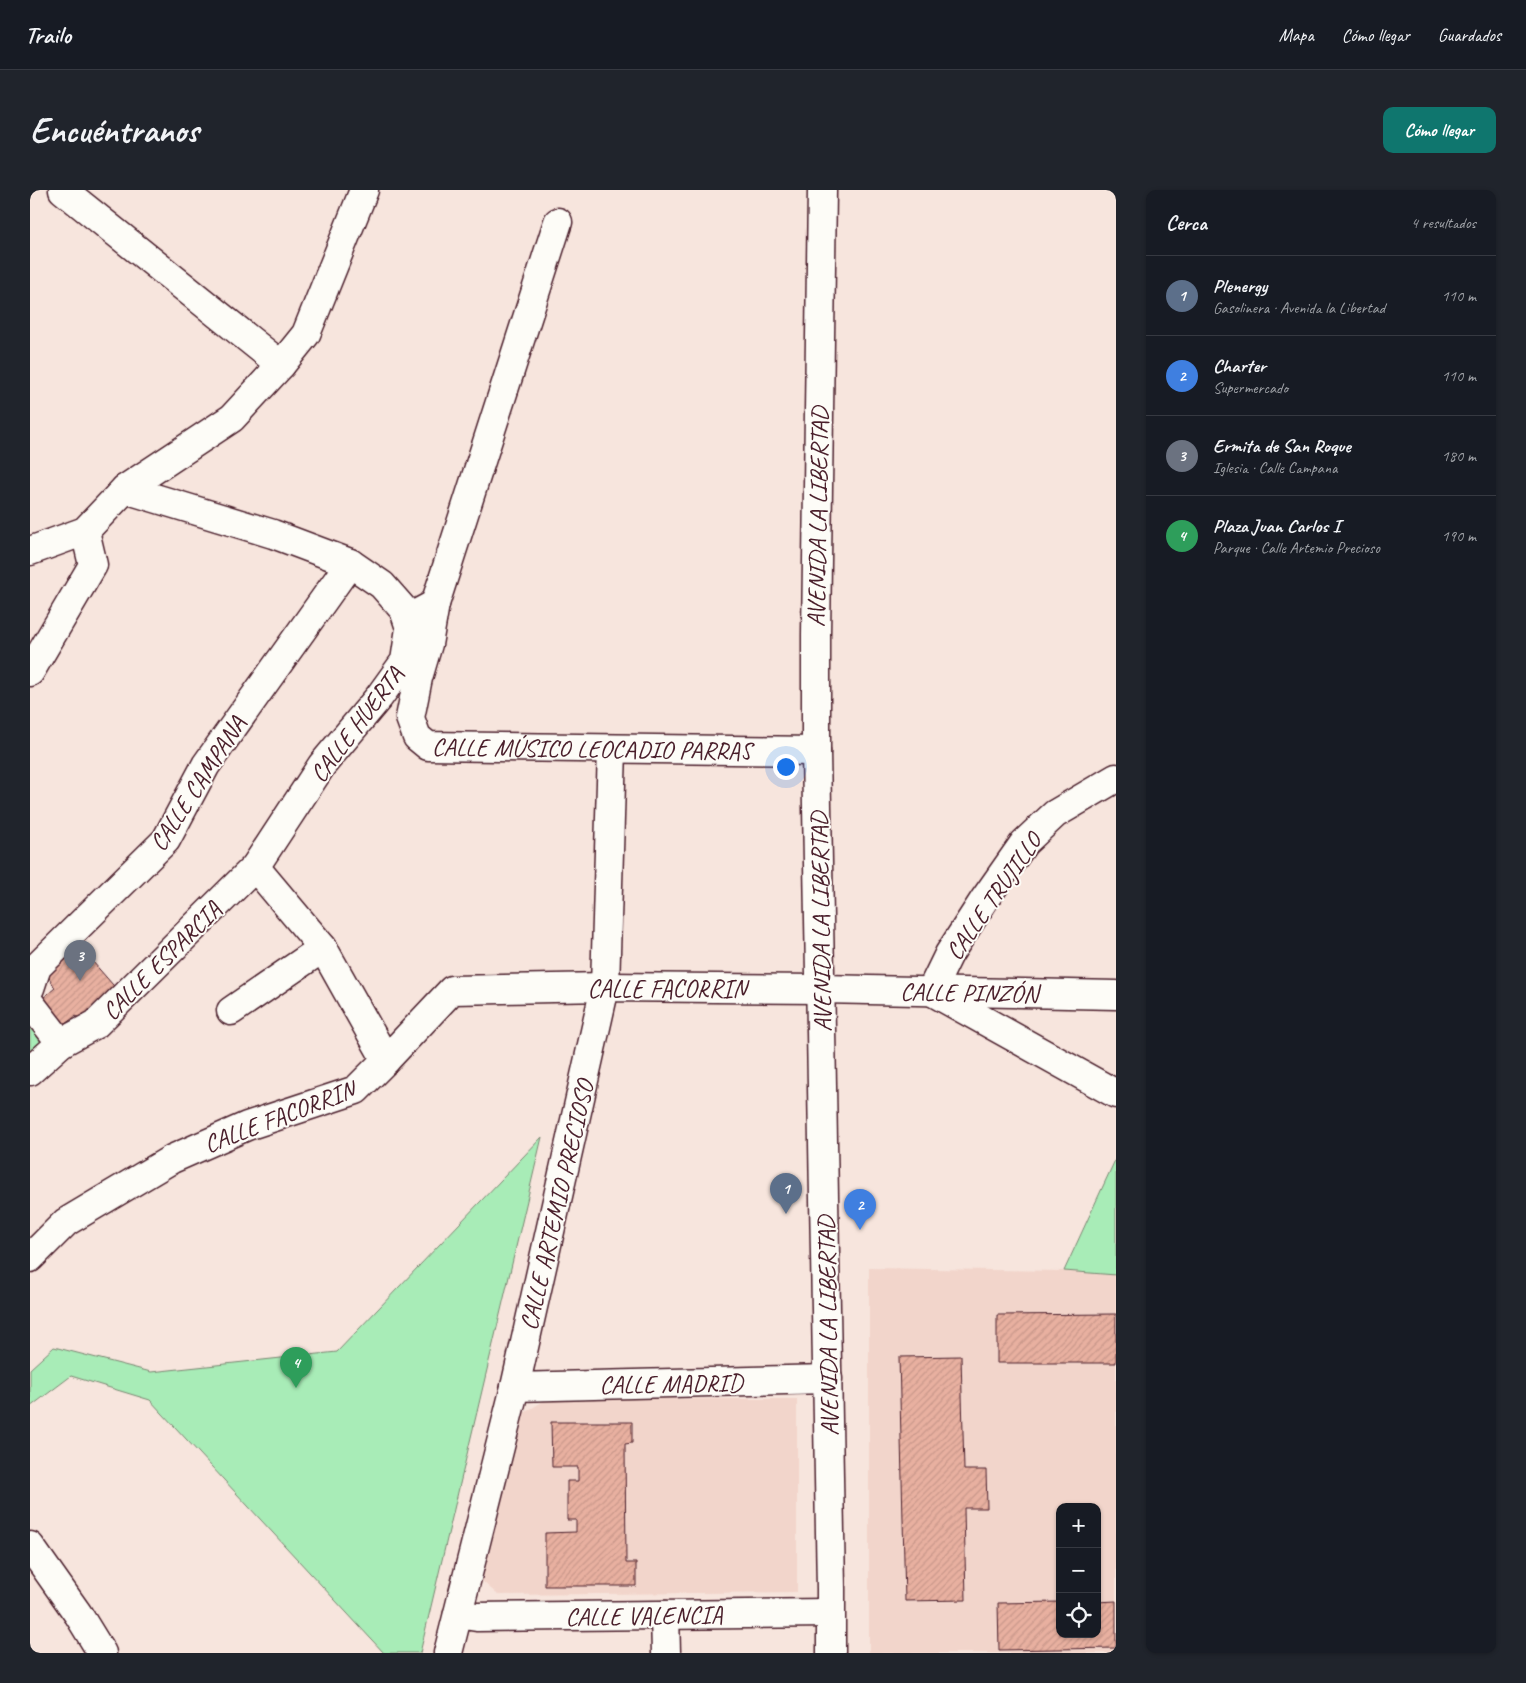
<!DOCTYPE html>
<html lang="es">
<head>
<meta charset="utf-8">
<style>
  body { margin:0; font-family:Caveat,sans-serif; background:#20242c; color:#f1f3f6 }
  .controls { position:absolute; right:15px; bottom:15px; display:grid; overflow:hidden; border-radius:10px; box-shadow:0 1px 4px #0004 }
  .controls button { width:45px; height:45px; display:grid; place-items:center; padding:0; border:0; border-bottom:1px solid #363941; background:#171b24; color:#f1f3f6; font:25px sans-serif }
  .you { position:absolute; left:755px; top:576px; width:18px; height:18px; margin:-12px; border:4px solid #fff; border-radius:50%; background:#1a73e8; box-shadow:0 0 0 8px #1a73e833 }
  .badge { display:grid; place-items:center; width:32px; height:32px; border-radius:50%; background:#0f766e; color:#fff; font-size:16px; font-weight:700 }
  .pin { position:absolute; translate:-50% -41px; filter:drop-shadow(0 1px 2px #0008) }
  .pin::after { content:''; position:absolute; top:26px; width:18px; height:15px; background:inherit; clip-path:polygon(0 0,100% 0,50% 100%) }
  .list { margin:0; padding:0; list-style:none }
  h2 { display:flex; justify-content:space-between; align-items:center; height:65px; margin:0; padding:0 20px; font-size:21px }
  h2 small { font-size:16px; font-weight:400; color:#9ea1a6 }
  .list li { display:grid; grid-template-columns:32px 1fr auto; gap:15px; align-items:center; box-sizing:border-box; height:80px; padding:0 20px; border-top:1px solid #363941 }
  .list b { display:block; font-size:19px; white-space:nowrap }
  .list p { margin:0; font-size:16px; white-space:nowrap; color:#9ea1a6 }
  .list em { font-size:16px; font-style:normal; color:#9ea1a6 }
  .icon { flex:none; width:28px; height:28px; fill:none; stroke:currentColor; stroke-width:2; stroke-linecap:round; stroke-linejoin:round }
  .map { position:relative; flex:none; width:1086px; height:1463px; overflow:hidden; border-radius:10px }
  header { display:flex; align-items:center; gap:30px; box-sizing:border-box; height:70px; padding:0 25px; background:#171b24; border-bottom:1px solid #363941 }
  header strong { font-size:24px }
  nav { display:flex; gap:28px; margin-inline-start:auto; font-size:18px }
  .intro { display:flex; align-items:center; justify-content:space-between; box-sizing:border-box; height:120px; padding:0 30px }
  h1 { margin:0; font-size:35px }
  .button { padding:12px 22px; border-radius:10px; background:#0f766e; color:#fff; font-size:18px; font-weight:700 }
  main { display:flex; gap:30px; padding:0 30px }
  aside { flex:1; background:#171b24; border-radius:10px; box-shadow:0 1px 4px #0004 }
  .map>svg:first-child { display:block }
  .built { fill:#f2d5cb; fill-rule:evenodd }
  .green { fill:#a8ecb7; stroke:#798671 }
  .building { fill:url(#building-hatch); stroke:#4a1f2b }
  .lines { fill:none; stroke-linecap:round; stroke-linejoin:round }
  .street-casing { stroke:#4a1f2b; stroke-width:31 }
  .street { stroke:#fdfcf7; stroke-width:28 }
  .labels { text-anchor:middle; stroke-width:4; stroke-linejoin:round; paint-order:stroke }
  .street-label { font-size:25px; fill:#4a1f2b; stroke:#fdfcf7 }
</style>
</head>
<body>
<header>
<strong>Trailo</strong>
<nav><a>Mapa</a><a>Cómo llegar</a><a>Guardados</a></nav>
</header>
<div class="intro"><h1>Encuéntranos</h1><a class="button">Cómo llegar</a></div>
<main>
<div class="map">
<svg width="1086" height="1463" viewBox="0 0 1086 1463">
  <defs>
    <pattern id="building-hatch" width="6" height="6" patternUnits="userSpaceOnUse" patternTransform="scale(1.25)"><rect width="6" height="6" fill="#e8b0a0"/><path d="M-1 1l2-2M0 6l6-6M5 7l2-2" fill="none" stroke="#c8978a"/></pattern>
  </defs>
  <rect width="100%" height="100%" fill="#f7e5dd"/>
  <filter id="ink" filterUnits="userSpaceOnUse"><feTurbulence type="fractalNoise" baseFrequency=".02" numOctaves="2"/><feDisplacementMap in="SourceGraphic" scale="10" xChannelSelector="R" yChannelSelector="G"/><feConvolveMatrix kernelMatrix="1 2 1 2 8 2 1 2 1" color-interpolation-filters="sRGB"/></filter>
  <g filter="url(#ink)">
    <!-- built -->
    <g class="built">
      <path d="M 839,1078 L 1034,1081 L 1086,1085 L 1086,1463 L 839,1463 ZM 1030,1317 L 1067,1317 L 1067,1444 L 1030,1444 Z"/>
      <path d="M 517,1209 L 767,1209 L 767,1402 L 468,1405 L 452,1391 L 494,1223 Z"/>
    </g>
    <!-- green -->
    <g class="green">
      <path d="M 0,813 L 29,850 L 0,875 Z"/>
      <path d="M 512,947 L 390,1463 L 354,1463 L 120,1210 L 41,1186 L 0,1217 L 0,1179 L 24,1157 L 121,1182 L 307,1162 Z"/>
      <path d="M 1086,968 L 1086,1085 L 1034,1081 Z"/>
    </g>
    <!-- building -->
    <g class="building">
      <path d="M 49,756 L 90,803 L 56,832 L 46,826 L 35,834 L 13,808 L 25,798 L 17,784 Z"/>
      <path d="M 1086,1124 L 1086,1173 L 967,1173 L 967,1125 Z"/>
      <path d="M 931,1166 L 934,1280 L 956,1280 L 957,1318 L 934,1318 L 936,1410 L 875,1411 L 869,1167 Z"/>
      <path d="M 521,1232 L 602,1232 L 602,1253 L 595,1254 L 596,1373 L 606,1373 L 606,1396 L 515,1396 L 515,1343 L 546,1342 L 546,1330 L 537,1330 L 537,1291 L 548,1291 L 548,1277 L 522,1277 Z"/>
      <path d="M 1086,1411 L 1086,1458 L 969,1460 L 968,1413 L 1030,1412 L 1030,1444 L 1067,1444 L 1067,1412 Z"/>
    </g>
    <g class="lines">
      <!-- street casing -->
      <g class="street-casing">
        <g id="street">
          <path d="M 33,0 L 251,175"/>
          <path d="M 792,0 L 786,445 L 786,561 L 801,1399 L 801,1463"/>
          <path d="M 0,361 L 55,341 L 95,299 L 202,228 L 251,175 L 276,144 L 334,0"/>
          <path id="s1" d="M 405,414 L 398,454 L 388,488 L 380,528 L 387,547 L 398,556 L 786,561"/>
          <path d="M 390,422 L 405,414 L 528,32"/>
          <path d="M 0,482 L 63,375 L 55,341"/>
          <path d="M 1086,588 L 1025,624 L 994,653 L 954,710 L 919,764 L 901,801 L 1086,904"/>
          <path d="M 225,677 L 293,758 L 356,870"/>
          <path d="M 0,798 L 7,777 L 136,650 L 176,575 L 320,373"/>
          <path d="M 0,813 L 31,853 L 0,881"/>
          <path d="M 201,821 L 293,758"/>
          <path d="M 31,853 L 66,834 L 225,677 L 292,575 L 349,507 L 375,471 L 380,438 L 374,420 L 352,395 L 320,373 L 243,344 L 95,299"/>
          <path d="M 0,1068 L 36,1032 L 142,969 L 217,936 L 326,900 L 356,870 L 422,800 L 575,797 L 791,799 L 1086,805"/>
          <path d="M 485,1197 L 798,1189"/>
          <path d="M 0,1356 L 48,1424 L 72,1463"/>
          <path d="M 428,1424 L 447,1427 L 800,1423"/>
          <path d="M 635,1425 L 636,1463"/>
          <path d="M 418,1463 L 485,1197 L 575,797 L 582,559"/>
        </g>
      </g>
      <!-- street -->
      <use href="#street" class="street"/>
    </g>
  </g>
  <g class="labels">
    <!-- street labels -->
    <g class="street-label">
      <text transform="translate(787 327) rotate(-89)" y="9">AVENIDA LA LIBERTAD</text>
      <text transform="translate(326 534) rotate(-53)" y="9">CALLE HUERTA</text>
      <text dy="9" stroke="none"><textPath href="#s1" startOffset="315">CALLE MÚSICO LEOCADIO PARRAS</textPath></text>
      <text transform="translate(167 593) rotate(-57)" y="9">CALLE CAMPANA</text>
      <text transform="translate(963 706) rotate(-55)" y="9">CALLE TRUJILLO</text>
      <text transform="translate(790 732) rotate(-91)" y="9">AVENIDA LA LIBERTAD</text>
      <text transform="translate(131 770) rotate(-45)" y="9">CALLE ESPARCIA</text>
      <text x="637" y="807">CALLE FACORRIN</text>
      <text transform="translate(939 802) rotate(1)" y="9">CALLE PINZÓN</text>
      <text transform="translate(249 926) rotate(-21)" y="9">CALLE FACORRIN</text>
      <text transform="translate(526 1015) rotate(-77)" y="9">CALLE ARTEMIO PRECIOSO</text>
      <text transform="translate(797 1136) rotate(-91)" y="9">AVENIDA LA LIBERTAD</text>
      <text transform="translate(641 1193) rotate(-1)" y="9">CALLE MADRID</text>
      <text transform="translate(614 1425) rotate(-1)" y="9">CALLE VALENCIA</text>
    </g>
  </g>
</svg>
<div class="controls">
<button>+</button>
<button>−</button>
<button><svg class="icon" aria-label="locate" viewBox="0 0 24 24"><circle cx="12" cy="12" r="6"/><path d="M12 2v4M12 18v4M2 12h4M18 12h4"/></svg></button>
</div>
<div class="you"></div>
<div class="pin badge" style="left:756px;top:1024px;background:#5c6f8a">1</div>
<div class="pin badge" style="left:830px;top:1040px;background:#3f7fe0">2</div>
<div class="pin badge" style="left:50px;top:791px;background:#6b7280">3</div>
<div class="pin badge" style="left:266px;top:1198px;background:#2e9e5b">4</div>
</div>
<aside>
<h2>Cerca<small>4 resultados</small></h2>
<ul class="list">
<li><span class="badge" style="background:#5c6f8a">1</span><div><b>Plenergy</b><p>Gasolinera · Avenida la Libertad</p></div><em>110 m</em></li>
<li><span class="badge" style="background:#3f7fe0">2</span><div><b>Charter</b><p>Supermercado</p></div><em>110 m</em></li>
<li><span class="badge" style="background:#6b7280">3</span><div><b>Ermita de San Roque</b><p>Iglesia · Calle Campana</p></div><em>180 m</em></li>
<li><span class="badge" style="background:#2e9e5b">4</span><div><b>Plaza Juan Carlos I</b><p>Parque · Calle Artemio Precioso</p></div><em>190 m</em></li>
</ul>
</aside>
</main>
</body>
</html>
